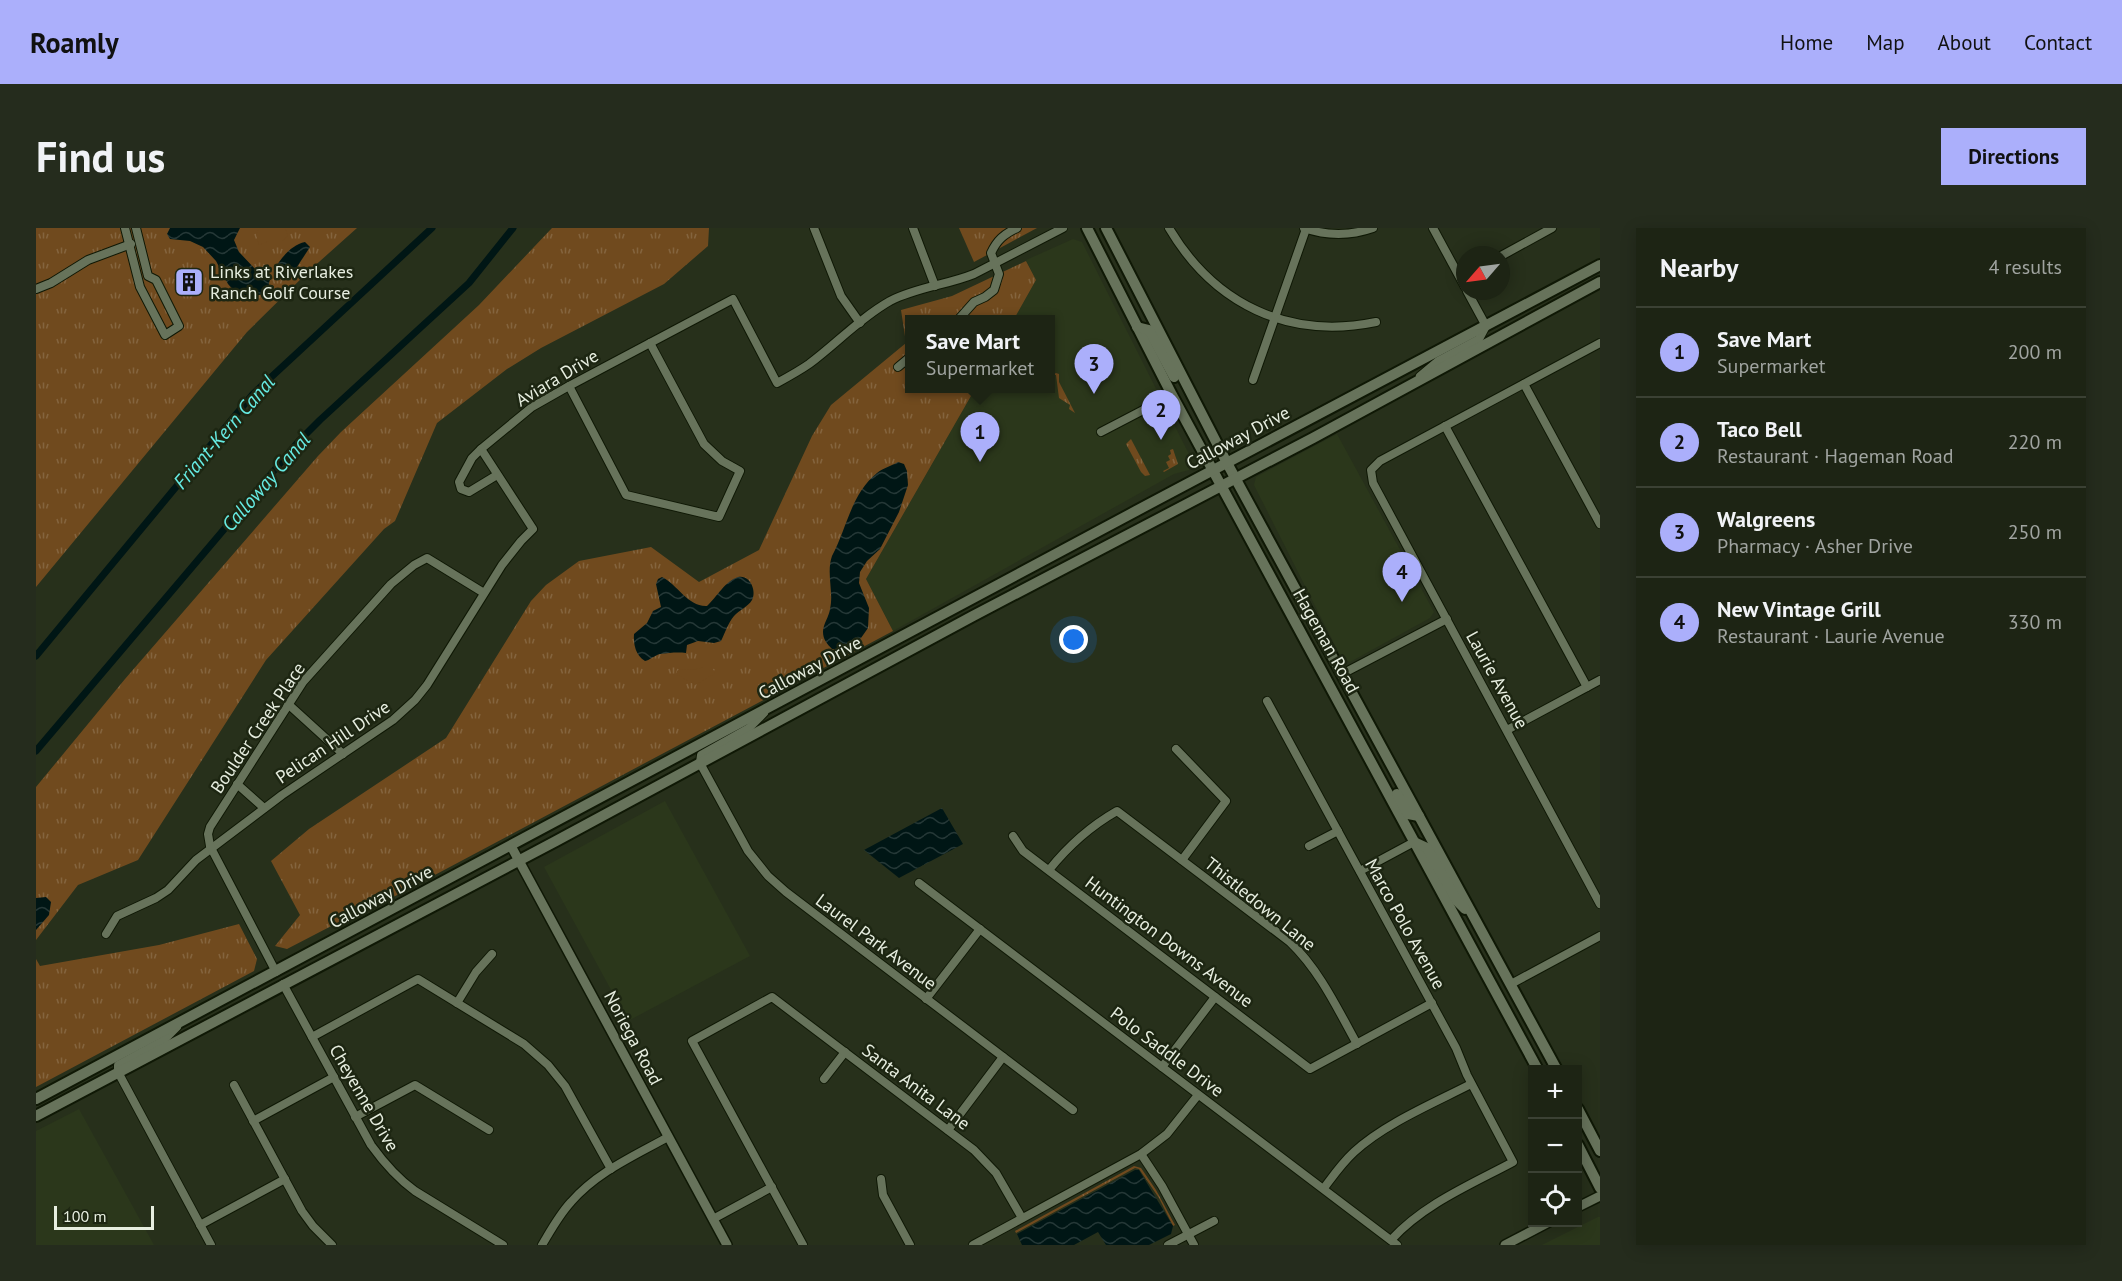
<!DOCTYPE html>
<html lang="en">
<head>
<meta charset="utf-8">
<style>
  body { margin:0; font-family:"PT Sans",sans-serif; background:#252c1d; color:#f1f3f6 }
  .controls { position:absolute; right:18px; bottom:18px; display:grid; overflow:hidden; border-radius:0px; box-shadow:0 3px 15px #0003 }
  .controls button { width:54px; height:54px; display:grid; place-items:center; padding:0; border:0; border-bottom:2px solid #3b4134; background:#1d2414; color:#f1f3f6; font:30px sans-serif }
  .compass { position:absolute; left:1420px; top:18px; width:54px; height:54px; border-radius:50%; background:#1d2414; box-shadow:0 3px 15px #0003; rotate:242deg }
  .scale { position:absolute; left:18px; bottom:15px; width:100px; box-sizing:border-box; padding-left:6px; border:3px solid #e7eee0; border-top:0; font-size:16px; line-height:21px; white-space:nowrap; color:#e7eee0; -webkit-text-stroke:4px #1d2612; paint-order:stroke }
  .you { position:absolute; left:1038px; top:412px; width:21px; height:21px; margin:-15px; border:4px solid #fff; border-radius:50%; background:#1a73e8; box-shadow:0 0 0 9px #1a73e833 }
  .badge { display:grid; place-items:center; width:39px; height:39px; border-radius:50%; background:#abaffb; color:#111; font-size:20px; font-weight:700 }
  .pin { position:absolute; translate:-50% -50px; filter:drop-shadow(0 2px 3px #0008) }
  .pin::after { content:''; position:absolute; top:32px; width:21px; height:18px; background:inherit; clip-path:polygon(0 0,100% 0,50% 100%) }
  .popup { position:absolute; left:869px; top:87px; width:150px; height:78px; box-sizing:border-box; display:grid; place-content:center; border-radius:0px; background:#1d2414; filter:drop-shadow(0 2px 4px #0005); font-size:20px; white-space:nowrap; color:#a0a4a0 }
  .popup b { font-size:22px; color:#f1f3f6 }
  .popup::after { content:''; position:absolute; left:50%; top:100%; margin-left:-12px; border:12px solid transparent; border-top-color:#1d2414 }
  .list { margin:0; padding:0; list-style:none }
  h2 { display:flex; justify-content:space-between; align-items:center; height:78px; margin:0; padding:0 24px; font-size:26px }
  h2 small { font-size:20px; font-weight:400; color:#a0a4a0 }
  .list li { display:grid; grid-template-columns:39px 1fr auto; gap:18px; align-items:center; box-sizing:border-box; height:90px; padding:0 24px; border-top:2px solid #3b4134 }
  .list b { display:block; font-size:22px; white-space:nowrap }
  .list p { margin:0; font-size:20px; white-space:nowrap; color:#a0a4a0 }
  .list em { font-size:20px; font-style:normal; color:#a0a4a0 }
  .icon { flex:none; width:33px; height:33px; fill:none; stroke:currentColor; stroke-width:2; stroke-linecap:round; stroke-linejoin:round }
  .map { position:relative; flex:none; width:1564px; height:1017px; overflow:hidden; border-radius:0px }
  header { display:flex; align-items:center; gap:36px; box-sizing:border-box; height:84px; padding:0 30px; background:#abaffb; color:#111 }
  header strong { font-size:28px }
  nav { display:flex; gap:33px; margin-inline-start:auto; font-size:21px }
  .intro { display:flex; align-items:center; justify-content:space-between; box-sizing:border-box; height:144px; padding:0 36px }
  h1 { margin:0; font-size:42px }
  .button { padding:15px 27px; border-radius:0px; background:#abaffb; color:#111; font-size:21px; font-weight:700 }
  main { display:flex; gap:36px; padding:0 36px }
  aside { flex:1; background:#1d2414; border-radius:0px; box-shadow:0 3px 15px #0003 }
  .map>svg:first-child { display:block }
  .built { fill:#2b371b }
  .grass { fill:url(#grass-tufts) }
  .park { fill:#704a1e }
  .water { fill:url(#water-waves) }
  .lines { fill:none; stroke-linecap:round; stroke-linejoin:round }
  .canal { stroke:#001615; stroke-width:7 }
  .minor-casing { stroke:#0f1805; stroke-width:10 }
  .tertiary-casing { stroke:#0f1805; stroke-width:12 }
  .secondary-casing { stroke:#0f1805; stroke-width:14 }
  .minor { stroke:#67735b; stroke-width:8 }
  .tertiary { stroke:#67735b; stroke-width:9 }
  .secondary { stroke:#67735b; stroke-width:10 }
  .labels { text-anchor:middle; stroke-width:5; stroke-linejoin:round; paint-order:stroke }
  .poi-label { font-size:18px; fill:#e7eee0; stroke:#1d2612; text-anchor:start }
  .street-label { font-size:18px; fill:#e7eee0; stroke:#1d2612 }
  .water-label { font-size:20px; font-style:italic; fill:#66ebe3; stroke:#1d2612 }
</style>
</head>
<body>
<header>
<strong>Roamly</strong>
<nav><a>Home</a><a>Map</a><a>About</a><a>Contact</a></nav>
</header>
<div class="intro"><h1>Find us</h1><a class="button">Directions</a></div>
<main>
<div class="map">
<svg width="1564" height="1017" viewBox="0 0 1564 1017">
  <defs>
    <pattern id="grass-tufts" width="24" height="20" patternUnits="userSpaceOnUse" patternTransform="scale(1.5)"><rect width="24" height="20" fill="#704a1e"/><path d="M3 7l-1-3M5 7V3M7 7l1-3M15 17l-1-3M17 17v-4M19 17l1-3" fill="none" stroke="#84643e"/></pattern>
    <pattern id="water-waves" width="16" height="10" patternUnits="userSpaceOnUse" patternTransform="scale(1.5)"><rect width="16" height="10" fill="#001615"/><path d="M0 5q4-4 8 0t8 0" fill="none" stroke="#253837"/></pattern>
  </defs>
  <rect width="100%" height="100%" fill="#27301b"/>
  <!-- built -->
  <g class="built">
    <path d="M 1037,11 L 1046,14 L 1157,234 L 1153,242 L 1138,246 L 857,403 L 830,351 L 939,161 L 1014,160 L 1014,92 L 978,91 L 1000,52 L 990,32 Z"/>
    <path d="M 1301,206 L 1398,384 L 1394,390 L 1314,434 L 1306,431 L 1218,257 L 1220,249 Z"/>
    <path d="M 629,573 L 714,728 L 592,793 L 508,639 Z"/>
    <path d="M 43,881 L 118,1017 L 0,1017 L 0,903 Z"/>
    <path d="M 1562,989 L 1564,989 L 1564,1017 L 1506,1017 Z"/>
  </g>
  <!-- grass -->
  <g class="grass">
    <path d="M 0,0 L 321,0 L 274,42 L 211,104 L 0,359 Z"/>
    <path d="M 516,0 L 673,0 L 672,18 L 628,56 L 505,120 L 471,141 L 401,195 L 359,293 L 348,301 L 230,432 L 102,632 L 42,657 L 0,712 L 0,559 L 89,451 L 282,228 L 305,204 L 443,77 Z"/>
    <path d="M 923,0 L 1001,0 L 938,34 Z"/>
    <path d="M 990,33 L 1000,52 L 978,91 L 874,92 L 874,160 L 939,161 L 830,351 L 857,403 L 331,683 L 305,693 L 251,721 L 239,718 L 264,687 L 235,633 L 273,601 L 410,510 L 495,373 L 510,357 L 543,333 L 615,319 L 663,354 L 723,322 L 776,208 L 795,177 L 870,115 L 865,82 L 916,68 Z"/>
    <path d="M 1020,145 L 1023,146 L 1023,154 L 1039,185 L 1033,181 L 1034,177 L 1023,170 L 1020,147 L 1016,147 Z"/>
    <path d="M 1095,211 L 1114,247 L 1109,248 L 1105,244 L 1090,216 Z"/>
    <path d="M 1137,221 L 1142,236 L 1128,244 L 1127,243 L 1133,240 L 1130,234 L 1134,232 L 1132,228 L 1135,226 L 1134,222 Z"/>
    <path d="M 203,696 L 221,731 L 218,743 L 0,859 L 0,731 L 4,738 L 123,717 Z"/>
    <path d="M 1098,938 L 1105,940 L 1120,962 L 1139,997 L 1137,998 L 1123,970 L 1103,941 L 1099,940 L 980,1005 L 979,1003 Z"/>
  </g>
  <!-- park -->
  <g class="park">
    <path d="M 228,0 L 249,0 L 252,8 L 246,13 L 233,13 L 223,17 L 220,6 L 223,1 Z"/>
    <path d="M 668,439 L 675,439 L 679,444 L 678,446 L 659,457 L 640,446 L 641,443 L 644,441 L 657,442 Z"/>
  </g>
  <!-- water -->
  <g class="water">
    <path d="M 134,0 L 204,0 L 198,12 L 203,24 L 222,44 L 233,46 C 236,54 234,48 233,56 C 229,72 215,67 201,66 L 192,56 L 180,33 L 167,19 L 154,13 L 134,11 L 131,6 Z"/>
    <path d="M 269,14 L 274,19 L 259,42 L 249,51 L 240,50 L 238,42 C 245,30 255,17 269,14 Z"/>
    <path d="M 862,234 L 868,236 L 871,243 L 872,257 L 863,284 L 844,321 L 831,333 L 824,344 L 823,355 L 833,380 L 832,400 L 825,410 L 806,421 L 796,421 C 791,416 787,411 787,404 C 787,396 793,389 794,381 C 798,364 790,345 796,328 C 811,300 815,266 841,245 C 847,240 855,238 862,234 Z"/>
    <path d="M 626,349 C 642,357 652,379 671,378 C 681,369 689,353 702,349 C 714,346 721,363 716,372 C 712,379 703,382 698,388 C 692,395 689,405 685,413 L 678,415 L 662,413 L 651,417 L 650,425 C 641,424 633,425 624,426 C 619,427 614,432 609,433 C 600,428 597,416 598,406 L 611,395 L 617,383 L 625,379 L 620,356 L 622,351 Z"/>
    <path d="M 906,580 L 927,616 L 863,650 L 828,622 Z"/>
    <path d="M 10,669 L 15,674 L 13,687 L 0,702 L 0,670 Z"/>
    <path d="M 1099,942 L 1103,942 L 1137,998 L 1135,1006 L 1113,1017 L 1070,1017 L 1062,1004 L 1038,1017 L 986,1017 L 981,1006 Z"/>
  </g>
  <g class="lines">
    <!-- canal -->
    <g class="canal">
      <path d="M 0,428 L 217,166 L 396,0"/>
      <path d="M 0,523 L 263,213 L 284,192 L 433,55 L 477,0"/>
    </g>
    <!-- minor casing -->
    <g class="minor-casing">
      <g id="minor">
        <path d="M 89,0 L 104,59 L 129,107 L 143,98 L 120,52 L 112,48 L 100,0"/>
        <path d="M 778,0 L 805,68 L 824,95"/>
        <path d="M 877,0 L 899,58"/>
        <path d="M 1133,0 C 1178,76 1252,112 1340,94"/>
        <path d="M 1268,0 C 1291,8 1314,8 1337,0"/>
        <path d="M 1397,0 L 1429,59"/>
        <path d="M 1465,28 L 1516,0"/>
        <path d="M 0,61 L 15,55 L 52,32 L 95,16"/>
        <path d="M 922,92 L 938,74 L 949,69 L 958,62 L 963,46 L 955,25 C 961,12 968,6 981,0"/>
        <path d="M 1564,115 L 1344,233 L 1335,242 L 1337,255 L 1564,676"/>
        <path d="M 862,139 L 874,129"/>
        <path d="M 1384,148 L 1402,133 L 1443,111 L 1450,98 L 1431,63"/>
        <path d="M 1217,152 L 1270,1"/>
        <path d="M 1488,156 L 1564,296"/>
        <path d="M 533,158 L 590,267 L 683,289 L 704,243 L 686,233 L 668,216 L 614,115"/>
        <path d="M 1409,198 L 1551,459"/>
        <path d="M 1065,204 L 1136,167"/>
        <path d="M 461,247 L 433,264 L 425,261 L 423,254 L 436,230 L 445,221 L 496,179 L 533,158 L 697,71 L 741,155 C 752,149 763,143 773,136 C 800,116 824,90 854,73 C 881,59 911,57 938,46 L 1027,0"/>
        <path d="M 1306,446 L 1411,391"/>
        <path d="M 1231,473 L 1420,820 L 1431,847 L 1477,934 C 1434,957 1388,976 1355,1012"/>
        <path d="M 252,476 L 307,526"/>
        <path d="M 728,485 L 713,500 L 665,527 L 664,535 L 712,623 L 732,648 L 750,664 L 1037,882"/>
        <path d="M 1471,502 L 1564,452"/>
        <path d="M 1140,521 L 1190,573 L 1146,632"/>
        <path d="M 201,556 L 228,580"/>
        <path d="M 977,608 L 987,623 L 1274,841 L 1396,775"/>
        <path d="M 1273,618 L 1302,603"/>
        <path d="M 1013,642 C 1033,617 1053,599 1081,583 L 1254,714 C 1284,743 1301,780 1321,816"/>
        <path d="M 1324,643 L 1378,614"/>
        <path d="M 883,655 L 1361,1017"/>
        <path d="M 70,706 L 81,688 L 120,670 L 132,662 L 160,632 L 246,567 L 357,492 L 379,472 L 391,457 L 466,337 L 485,313 L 497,301 L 445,221"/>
        <path d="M 240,744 L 174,618 L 172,606 L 174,599 L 267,454 L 355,356 L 378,337 L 391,330 L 448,365"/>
        <path d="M 247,756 L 335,917 C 348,935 361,950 379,963 L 467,1017"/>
        <path d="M 1475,756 L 1564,708"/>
        <path d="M 890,771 L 944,701"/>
        <path d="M 421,775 L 440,744 L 456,726"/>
        <path d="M 141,799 L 128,812 L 82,837 L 82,844 L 175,1017"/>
        <path d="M 276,809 L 382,751 L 488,816 L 512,837 L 529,858 L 575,941"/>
        <path d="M 1126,839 L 1179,769"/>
        <path d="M 788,851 L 809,824"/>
        <path d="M 198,857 L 266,983 L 277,998 L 296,1017"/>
        <path d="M 319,889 L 379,857 L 453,902"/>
        <path d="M 217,893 L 298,849"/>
        <path d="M 912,902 L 967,829"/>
        <path d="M 1105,926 L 1126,958 L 1158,1017"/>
        <path d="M 845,951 L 847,967 L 874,1017"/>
        <path d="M 1288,960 C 1297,948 1306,935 1318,924 C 1348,896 1398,875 1435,856"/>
        <path d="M 677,991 L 736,959"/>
        <path d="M 164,997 L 249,951"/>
        <path d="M 506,1017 C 515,1002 523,987 535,974 C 561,944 598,928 632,909"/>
        <path d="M 767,1017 L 656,813 L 736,769 L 938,922 L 960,945 L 986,990"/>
        <path d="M 937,1017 L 1105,926 L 1131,906 L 1162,867"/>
        <path d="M 1132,1017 L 1178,993"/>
      </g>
    </g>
    <!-- tertiary casing -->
    <g class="tertiary-casing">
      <g id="tertiary">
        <path d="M 475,618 L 691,1017"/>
        <path d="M 1542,979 L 1564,968"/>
        <path d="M 1469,1017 L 1513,994"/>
      </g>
    </g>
    <!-- secondary casing -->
    <g class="secondary-casing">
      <g id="secondary">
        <path d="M 1051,0 L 1136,167 L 1502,842"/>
        <path d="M 1070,0 L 1191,235 L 1521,842"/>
        <path d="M 1101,99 L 1113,102 L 1138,149"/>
        <path d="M 1361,566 L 1372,586 L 1383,588"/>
        <path d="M 1378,614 L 1391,620 L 1421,673 L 1429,681"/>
        <path d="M 0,871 L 1100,283 L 1564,37"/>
        <path d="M 1542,881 L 1564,923"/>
        <path d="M 0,888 L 520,613 L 937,388 L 1277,210 L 1564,54"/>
        <path d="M 1542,917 L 1564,960"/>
      </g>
    </g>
    <!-- minor -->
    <use href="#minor" class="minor"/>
    <!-- tertiary -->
    <use href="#tertiary" class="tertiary"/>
    <!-- secondary -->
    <use href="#secondary" class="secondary"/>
  </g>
  <!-- icons -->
  <defs>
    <g id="building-square" transform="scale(1.5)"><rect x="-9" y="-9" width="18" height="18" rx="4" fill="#abaffb" stroke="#1d2612"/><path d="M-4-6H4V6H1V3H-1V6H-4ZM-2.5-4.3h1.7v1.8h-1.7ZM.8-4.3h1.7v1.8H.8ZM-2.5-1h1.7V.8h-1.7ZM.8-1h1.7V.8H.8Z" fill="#111"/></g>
  </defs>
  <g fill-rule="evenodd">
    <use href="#building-square" x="153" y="54"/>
  </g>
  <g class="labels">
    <!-- poi labels -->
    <g class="poi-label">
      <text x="174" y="50">Links at Riverlakes<tspan x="174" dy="21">Ranch Golf Course</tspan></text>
    </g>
    <!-- street labels -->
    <g class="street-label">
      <text transform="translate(521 150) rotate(-31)" y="6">Aviara Drive</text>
      <text transform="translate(1202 210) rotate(-28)" y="6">Calloway Drive</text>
      <text transform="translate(1290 413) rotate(61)" y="6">Hageman Road</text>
      <text transform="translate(774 440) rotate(-28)" y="6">Calloway Drive</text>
      <text transform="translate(1461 452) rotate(61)" y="6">Laurie Avenue</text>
      <text transform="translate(222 500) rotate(-56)" y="6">Boulder Creek Place</text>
      <text transform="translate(297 514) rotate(-34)" y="6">Pelican Hill Drive</text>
      <text transform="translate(345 669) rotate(-28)" y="6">Calloway Drive</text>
      <text transform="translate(1224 676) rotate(39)" y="6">Thistledown Lane</text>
      <text transform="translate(1369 696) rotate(61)" y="6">Marco Polo Avenue</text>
      <text transform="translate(840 714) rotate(37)" y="6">Laurel Park Avenue</text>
      <text transform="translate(1133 714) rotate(37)" y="6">Huntington Downs Avenue</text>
      <text transform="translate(597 810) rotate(62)" y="6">Noriega Road</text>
      <text transform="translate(1131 824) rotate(37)" y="6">Polo Saddle Drive</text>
      <text transform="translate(880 859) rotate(37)" y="6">Santa Anita Lane</text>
      <text transform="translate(328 870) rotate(60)" y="6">Cheyenne Drive</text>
    </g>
    <!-- water labels -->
    <g class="water-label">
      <text transform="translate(188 204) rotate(-49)" y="7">Friant-Kern Canal</text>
      <text transform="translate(230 254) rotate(-49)" y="7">Calloway Canal</text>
    </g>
  </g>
</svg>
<div class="controls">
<button>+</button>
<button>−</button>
<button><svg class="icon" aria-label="locate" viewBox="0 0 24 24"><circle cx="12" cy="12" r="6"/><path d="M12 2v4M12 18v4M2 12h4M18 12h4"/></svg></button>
</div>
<svg class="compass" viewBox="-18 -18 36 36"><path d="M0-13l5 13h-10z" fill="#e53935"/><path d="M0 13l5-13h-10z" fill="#a0a4a0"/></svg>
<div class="scale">100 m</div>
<div class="you"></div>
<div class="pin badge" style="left:944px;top:234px">1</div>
<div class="popup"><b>Save Mart</b>Supermarket</div>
<div class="pin badge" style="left:1125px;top:212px">2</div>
<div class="pin badge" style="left:1058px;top:166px">3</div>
<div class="pin badge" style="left:1366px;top:374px">4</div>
</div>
<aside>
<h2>Nearby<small>4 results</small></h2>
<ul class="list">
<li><span class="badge">1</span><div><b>Save Mart</b><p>Supermarket</p></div><em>200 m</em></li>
<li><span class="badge">2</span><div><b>Taco Bell</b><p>Restaurant · Hageman Road</p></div><em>220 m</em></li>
<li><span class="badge">3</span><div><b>Walgreens</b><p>Pharmacy · Asher Drive</p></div><em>250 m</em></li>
<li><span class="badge">4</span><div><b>New Vintage Grill</b><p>Restaurant · Laurie Avenue</p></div><em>330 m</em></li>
</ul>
</aside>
</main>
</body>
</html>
